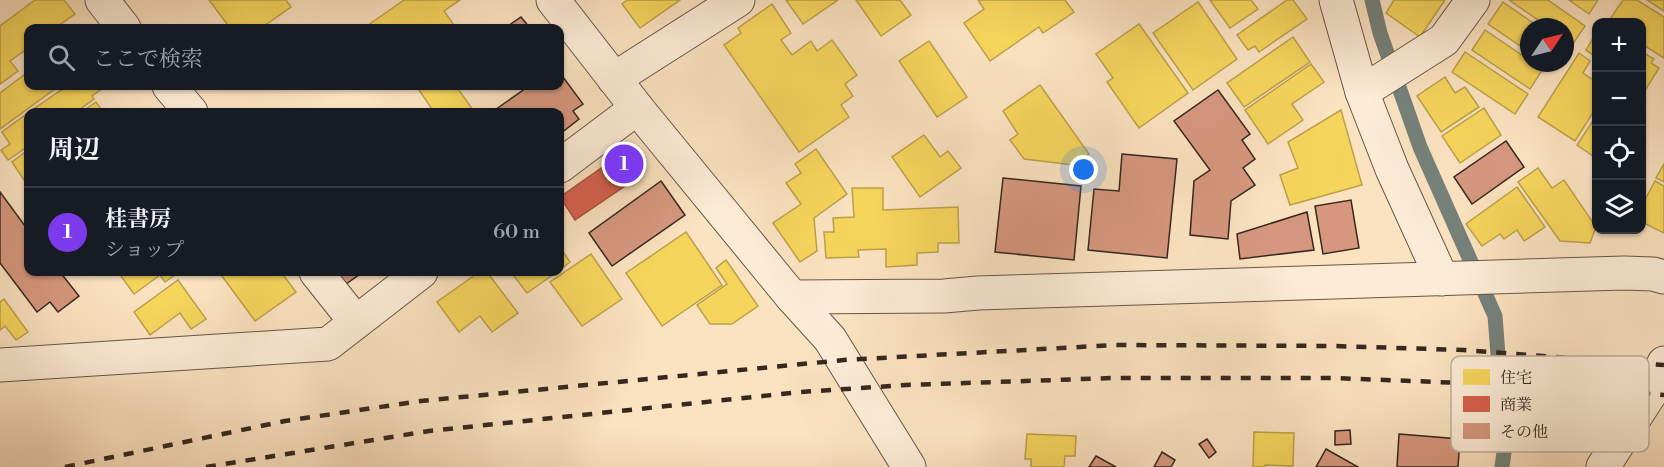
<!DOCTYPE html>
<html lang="ja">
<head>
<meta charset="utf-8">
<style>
  body { margin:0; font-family:"Libre Bodoni","Noto Serif JP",serif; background:#242831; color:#f1f3f6 }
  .controls { position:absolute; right:18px; top:18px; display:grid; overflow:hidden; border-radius:12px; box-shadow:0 2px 4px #0004 }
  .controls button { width:54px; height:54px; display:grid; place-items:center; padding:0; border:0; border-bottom:2px solid #363941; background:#171b24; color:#f1f3f6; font:30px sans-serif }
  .compass { position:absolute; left:1520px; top:18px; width:54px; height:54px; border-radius:50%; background:#171b24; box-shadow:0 2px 4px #0004; rotate:55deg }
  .you { position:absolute; left:1084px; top:170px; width:21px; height:21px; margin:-15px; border:4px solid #fff; border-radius:50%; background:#1a73e8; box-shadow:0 0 0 9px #1a73e833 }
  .badge { display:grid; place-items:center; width:39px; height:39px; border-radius:50%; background:#7c3aed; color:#fff; font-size:20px; font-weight:700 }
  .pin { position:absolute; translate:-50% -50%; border:3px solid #fff; box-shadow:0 2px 6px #0006 }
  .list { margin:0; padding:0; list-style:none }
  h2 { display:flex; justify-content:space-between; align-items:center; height:78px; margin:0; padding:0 24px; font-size:26px }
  h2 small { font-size:20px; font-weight:400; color:#9ea1a6 }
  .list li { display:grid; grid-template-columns:39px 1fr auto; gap:18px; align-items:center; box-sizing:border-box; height:90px; padding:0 24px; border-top:2px solid #363941 }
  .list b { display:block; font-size:22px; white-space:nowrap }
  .list p { margin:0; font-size:20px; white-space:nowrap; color:#9ea1a6 }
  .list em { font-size:20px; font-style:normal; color:#9ea1a6 }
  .icon { flex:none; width:33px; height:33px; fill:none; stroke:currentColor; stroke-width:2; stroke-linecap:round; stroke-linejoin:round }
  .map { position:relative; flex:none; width:1664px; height:467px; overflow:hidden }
  .search { position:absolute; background:#171b24; box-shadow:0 2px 4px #0004; left:24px; top:24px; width:540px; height:66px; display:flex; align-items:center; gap:15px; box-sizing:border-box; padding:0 21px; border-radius:12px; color:#9ea1a6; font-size:22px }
  .panel { position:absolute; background:#171b24; box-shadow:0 2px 4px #0004; left:24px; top:108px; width:540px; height:168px; border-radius:12px }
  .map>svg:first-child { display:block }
  .homes { fill:#f6d55c; stroke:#bca14a; stroke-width:1.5 }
  .shops { fill:#d6604d; stroke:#a64f3f; stroke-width:1.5 }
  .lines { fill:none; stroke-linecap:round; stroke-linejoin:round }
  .stream { stroke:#75817b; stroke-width:15 }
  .building { fill:#d6977e; stroke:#35271f; stroke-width:1.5 }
  .minor-casing { stroke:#665647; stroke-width:35 }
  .minor { stroke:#fcecd6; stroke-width:33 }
  .rail { stroke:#35271f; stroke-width:4.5; stroke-dasharray:10 10; stroke-linecap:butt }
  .key { fill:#fcecd6; stroke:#c0b19f; stroke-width:1.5 }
  .key-label { font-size:16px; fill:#35271f }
</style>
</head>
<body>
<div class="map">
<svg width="1664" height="467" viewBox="0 0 1664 467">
  <rect width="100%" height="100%" fill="#fbe2c0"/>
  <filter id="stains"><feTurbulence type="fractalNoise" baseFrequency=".00333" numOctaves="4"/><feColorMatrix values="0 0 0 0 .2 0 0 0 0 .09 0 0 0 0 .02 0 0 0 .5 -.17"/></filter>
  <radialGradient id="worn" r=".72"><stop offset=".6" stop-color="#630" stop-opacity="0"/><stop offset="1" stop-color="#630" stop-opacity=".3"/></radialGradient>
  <!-- homes -->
  <g class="homes">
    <path d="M 35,0 L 64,0 L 75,14 L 55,28 L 28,28 L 28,48 L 10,61 L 18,71 L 0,84 L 0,26 Z"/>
    <path d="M 209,0 L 286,0 L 291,7 L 261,28 L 230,28 Z"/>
    <path d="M 404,0 L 460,0 L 444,11 L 456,28 L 364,28 Z"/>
    <path d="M 627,0 L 680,0 L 640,28 L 622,4 Z"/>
    <path d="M 786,0 L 838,0 L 803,24 Z"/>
    <path d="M 856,0 L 900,0 L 911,15 L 881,36 Z"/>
    <path d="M 978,0 L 1065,0 L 1074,12 L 1043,33 L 1039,27 L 990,61 L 964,23 L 984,9 Z"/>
    <path d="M 1210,0 L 1251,0 L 1258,9 L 1230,28 Z"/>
    <path d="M 1287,0 L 1293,0 L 1307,19 L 1259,52 L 1255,46 L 1248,50 L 1237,35 Z"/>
    <path d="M 1394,0 L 1445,0 L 1420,37 L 1386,13 Z"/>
    <path d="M 1509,0 L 1548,0 L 1585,26 L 1573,44 L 1565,39 L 1565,27 L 1548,27 Z"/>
    <path d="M 1569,0 L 1598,0 L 1589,14 Z"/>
    <path d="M 1623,0 L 1637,0 L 1664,17 L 1664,58 L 1642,44 L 1642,22 L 1608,22 Z"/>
    <path d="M 1647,0 L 1664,0 L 1664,11 Z"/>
    <path d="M 1198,2 L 1237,59 L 1193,90 L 1153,33 Z"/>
    <path d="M 1503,2 L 1539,27 L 1529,27 L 1529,52 L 1488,24 Z"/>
    <path d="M 772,4 L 791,33 L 781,40 L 792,55 L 811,41 L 817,51 L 832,40 L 857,75 L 845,84 L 853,96 L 841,105 L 849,117 L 799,152 L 724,45 L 741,33 L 738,28 Z"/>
    <path d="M 1139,24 L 1188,93 L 1139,128 L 1107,82 L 1113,78 L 1096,54 Z"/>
    <path d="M 1485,30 L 1529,60 L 1529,63 L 1534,63 L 1543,69 L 1530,89 L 1472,50 Z"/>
    <path d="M 1596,33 L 1596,57 L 1586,50 Z"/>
    <path d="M 1293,37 L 1310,62 L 1244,107 L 1227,83 Z"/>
    <path d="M 929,41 L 967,97 L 937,117 L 899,61 Z"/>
    <path d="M 1465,52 L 1528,94 L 1515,114 L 1452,72 Z"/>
    <path d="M 1642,52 L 1654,59 L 1651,63 L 1659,68 L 1646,89 L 1642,86 Z"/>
    <path d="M 1579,53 L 1590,61 L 1583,73 L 1596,82 L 1596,108 L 1575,141 L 1538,117 Z"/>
    <path d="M 1311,64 L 1324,82 L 1292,104 L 1303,120 L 1268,144 L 1245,110 Z"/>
    <path d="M 28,72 L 28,86 L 59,86 L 0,129 L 0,93 Z"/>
    <path d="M 1445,77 L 1455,93 L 1465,87 L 1479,107 L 1441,132 L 1417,96 Z"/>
    <path d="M 1040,85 L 1089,154 L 1074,165 L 1024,159 L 1010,140 L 1018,134 L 1003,111 Z"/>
    <path d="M 67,86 L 106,86 L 92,96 L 94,99 L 76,112 L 29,112 Z"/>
    <path d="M 425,86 L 456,86 L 473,110 L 469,112 L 434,112 L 419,90 Z"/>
    <path d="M 96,102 L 103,112 L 82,112 Z"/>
    <path d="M 1484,108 L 1501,135 L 1460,163 L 1442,136 Z"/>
    <path d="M 1341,110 L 1362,185 L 1290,205 L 1280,175 L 1298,168 L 1288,142 Z"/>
    <path d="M 28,113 L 28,146 L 8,160 L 1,150 L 10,144 L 2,132 Z"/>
    <path d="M 1596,116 L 1596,158 L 1577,145 Z"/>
    <path d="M 924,135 L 940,157 L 948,151 L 961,168 L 920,197 L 892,157 Z"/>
    <path d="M 816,149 L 847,194 L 814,218 L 817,251 L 800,262 L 773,223 L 801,204 L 786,183 L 801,173 L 795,164 Z"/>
    <path d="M 28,150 L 28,186 L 12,162 Z"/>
    <path d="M 1664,164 L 1664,182 L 1656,178 Z"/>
    <path d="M 1538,168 L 1552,188 L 1564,180 L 1596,227 L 1590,243 L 1560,241 L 1518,182 Z"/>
    <path d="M 1655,181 L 1664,186 L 1664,233 L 1642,222 L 1642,205 Z"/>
    <path d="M 1517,187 L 1545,227 L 1524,241 L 1517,230 L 1504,239 L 1500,234 L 1482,246 L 1466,224 Z"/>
    <path d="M 852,188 L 883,188 L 883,210 L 958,207 L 959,243 L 938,243 L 938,252 L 917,253 L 917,265 L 886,267 L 886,249 L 858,250 L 859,257 L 826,258 L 824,232 L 834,232 L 833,218 L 854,217 Z"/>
    <path d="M 686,232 L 722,285 L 662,326 L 626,273 Z"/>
    <path d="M 560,247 L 570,262 L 560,270 Z"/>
    <path d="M 591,254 L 622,299 L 582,326 L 550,282 Z"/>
    <path d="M 726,260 L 758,306 L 732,324 L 710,324 L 697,305 L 727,284 L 716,268 Z"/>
    <path d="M 118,272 L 179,272 L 165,282 L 160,275 L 134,294 Z"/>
    <path d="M 219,272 L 281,272 L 296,292 L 255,321 Z"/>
    <path d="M 479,272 L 487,272 L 518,313 L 492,332 L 480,316 L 459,332 L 437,302 Z"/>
    <path d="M 511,272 L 557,272 L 527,293 Z"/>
    <path d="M 178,280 L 206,319 L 191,329 L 180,313 L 150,335 L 134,312 Z"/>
    <path d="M 4,299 L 28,332 L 16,340 L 5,326 L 0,330 L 0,302 Z"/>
    <path d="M 1254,432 L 1294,433 L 1293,466 L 1265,465 L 1265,467 L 1253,467 Z"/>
    <path d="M 1027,434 L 1076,436 L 1075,456 L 1065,456 L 1064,467 L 1031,467 L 1031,459 L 1025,459 Z"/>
  </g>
  <!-- shops -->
  <path class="shops" d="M 627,150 L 644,173 L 575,220 L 560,197 Z"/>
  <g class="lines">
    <!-- stream -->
    <path class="stream" d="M 1372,0 L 1380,33 L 1420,147 L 1495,316 L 1505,445 L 1502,467"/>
  </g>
  <!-- building -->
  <g class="building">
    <path d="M 521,17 L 530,28 L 505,28 Z"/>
    <path d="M 560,73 L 583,104 L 573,111 L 579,119 L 560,134 L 560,112 L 492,112 L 529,86 L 560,86 Z"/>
    <path d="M 1218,90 L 1250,134 L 1242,140 L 1255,159 L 1243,168 L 1255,185 L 1231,201 L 1228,239 L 1190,235 L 1194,181 L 1210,170 L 1174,121 Z"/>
    <path d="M 1506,141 L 1524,167 L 1472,204 L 1454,177 Z"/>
    <path d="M 1122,154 L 1177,159 L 1167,258 L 1088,250 L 1094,189 L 1119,191 Z"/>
    <path d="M 1003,178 L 1081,186 L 1074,260 L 995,252 Z"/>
    <path d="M 661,181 L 685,215 L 612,266 L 589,233 Z"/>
    <path d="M 0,192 L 28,230 L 28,272 L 60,272 L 79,296 L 58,312 L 50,302 L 37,312 L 0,263 Z"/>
    <path d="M 1351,200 L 1359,248 L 1323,254 L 1315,206 Z"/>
    <path d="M 1307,212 L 1314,250 L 1240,259 L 1237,234 Z"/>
    <path d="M 337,272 L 363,272 L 346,284 Z"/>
    <path d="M 1350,430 L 1351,444 L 1335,445 L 1335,431 Z"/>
    <path d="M 1399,434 L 1460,439 L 1458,467 L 1397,467 Z"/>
    <path d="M 1207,439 L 1216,452 L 1209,458 L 1199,444 Z"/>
    <path d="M 1326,449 L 1358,467 L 1316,467 Z"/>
    <path d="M 1162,452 L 1175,460 L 1171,467 L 1154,467 Z"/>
    <path d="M 1096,456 L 1116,467 L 1089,467 Z"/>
  </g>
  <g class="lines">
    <!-- minor casing -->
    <g class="minor-casing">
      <g id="minor">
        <path d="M 102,0 L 124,28"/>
        <path d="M 553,0 L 637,108 L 792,297 L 830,339 L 909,467"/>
        <path d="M 1336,0 L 1362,92 L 1392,169 L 1442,279"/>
        <path d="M 614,79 L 738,0"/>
        <path d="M 169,86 L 191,112"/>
        <path d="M 1362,92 L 1444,40 L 1473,0"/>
        <path d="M 560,166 L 637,108"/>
        <path d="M 316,272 L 355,321"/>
        <path d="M 792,297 L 944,296 L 978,293 L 1624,273 L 1653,274 L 1664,277"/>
        <path d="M 0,365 L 328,344 L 421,272"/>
        <path d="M 1603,467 L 1650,394 L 1664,363"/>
      </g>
    </g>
    <!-- minor -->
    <use href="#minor" class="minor"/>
    <!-- rail -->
    <g class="rail">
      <path d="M 65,467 L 285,421 L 421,401 L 844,360 L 1115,345 L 1334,346 L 1464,350 L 1664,365"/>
      <path d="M 206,467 L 429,431 L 801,392 L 906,385 L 1114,378 L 1334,378 L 1566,387 L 1664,395"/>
    </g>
  </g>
  <!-- legend -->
  <rect x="1451" y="356" width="198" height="96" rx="9" class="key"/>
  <rect x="1463" y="369" width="27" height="16" fill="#f6d55c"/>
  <rect x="1463" y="396" width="27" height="16" fill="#d6604d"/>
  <rect x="1463" y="423" width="27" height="16" fill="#d6977e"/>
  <g class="key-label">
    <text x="1500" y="383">住宅</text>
    <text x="1500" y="410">商業</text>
    <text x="1500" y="437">その他</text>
  </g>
  <rect width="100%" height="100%" filter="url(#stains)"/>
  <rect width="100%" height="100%" fill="url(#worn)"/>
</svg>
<div class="controls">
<button>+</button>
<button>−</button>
<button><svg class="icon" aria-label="locate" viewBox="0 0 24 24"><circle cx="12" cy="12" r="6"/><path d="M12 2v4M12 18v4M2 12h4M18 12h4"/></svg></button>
<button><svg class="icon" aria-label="layers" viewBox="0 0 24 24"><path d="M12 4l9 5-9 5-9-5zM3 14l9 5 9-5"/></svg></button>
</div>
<svg class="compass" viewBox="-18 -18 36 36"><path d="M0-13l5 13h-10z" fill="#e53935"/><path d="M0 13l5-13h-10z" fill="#9ea1a6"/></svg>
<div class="you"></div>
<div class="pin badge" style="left:624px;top:164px">1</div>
<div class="search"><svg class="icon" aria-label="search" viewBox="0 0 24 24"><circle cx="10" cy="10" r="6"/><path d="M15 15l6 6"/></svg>ここで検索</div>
<section class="panel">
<h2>周辺<small></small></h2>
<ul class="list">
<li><span class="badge">1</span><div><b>桂書房</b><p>ショップ</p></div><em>60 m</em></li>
</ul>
</section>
</div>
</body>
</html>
